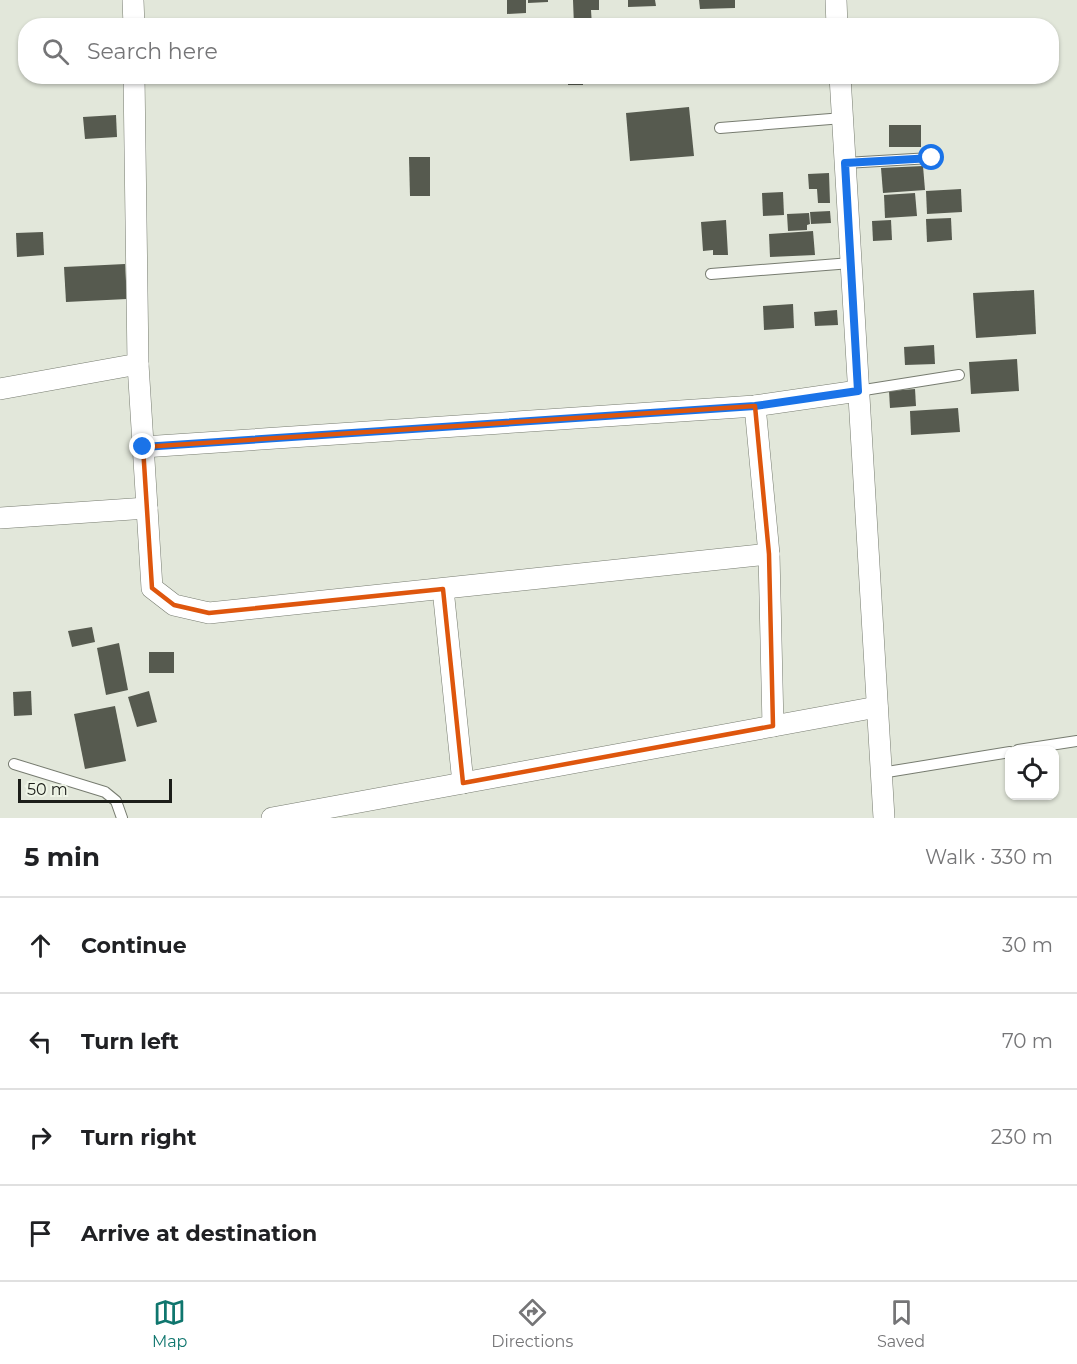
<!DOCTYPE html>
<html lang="en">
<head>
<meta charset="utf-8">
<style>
  body { margin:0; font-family:Montserrat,sans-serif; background:#f2f2f2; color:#202124 }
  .controls { position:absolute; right:18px; bottom:18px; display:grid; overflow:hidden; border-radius:12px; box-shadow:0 2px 4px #0004 }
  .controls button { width:54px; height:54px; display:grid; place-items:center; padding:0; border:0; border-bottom:2px solid #e0e0e0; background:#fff; color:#202124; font:30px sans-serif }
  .scale { position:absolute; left:18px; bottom:15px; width:154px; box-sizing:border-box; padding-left:6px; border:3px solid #1c1e19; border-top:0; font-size:16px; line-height:21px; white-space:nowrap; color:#1c1e19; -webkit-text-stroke:4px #eff5e7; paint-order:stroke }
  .stop { position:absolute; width:18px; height:18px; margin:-14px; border:4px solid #1a73e8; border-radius:50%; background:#fff }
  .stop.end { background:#1a73e8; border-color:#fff; box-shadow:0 2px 6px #0008 }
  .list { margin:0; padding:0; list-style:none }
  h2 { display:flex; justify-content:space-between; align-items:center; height:78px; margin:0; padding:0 24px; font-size:26px }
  h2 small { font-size:20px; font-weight:400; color:#757577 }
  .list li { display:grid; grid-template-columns:39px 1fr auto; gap:18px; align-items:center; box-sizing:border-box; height:96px; padding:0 24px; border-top:2px solid #e0e0e0 }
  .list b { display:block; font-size:22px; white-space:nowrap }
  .list em { font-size:20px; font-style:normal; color:#757577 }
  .icon { flex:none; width:33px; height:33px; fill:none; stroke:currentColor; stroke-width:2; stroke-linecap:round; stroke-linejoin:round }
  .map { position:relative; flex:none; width:1077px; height:818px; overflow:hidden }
  .search { position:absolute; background:#fff; box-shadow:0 2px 4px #0004; left:18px; right:18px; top:18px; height:66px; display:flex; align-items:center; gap:15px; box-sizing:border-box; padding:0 21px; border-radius:24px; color:#757577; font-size:22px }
  .sheet { height:462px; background:#fff }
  nav { display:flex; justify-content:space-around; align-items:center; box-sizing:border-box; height:84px; border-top:2px solid #e0e0e0; background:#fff; font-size:16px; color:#757577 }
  nav a { display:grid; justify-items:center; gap:3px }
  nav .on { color:#0f766e }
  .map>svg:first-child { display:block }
  .building { fill:#565a4f }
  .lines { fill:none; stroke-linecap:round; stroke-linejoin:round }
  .service-casing { stroke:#777c70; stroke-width:12 }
  .minor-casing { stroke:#777c70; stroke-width:22 }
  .service { stroke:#fff; stroke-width:10 }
  .minor { stroke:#fff; stroke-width:21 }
  .route { stroke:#1a73e8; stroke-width:8 }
  .marked { fill:none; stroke:#de560d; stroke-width:4.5; stroke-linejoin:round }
</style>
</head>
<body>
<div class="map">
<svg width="1077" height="818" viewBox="0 0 1077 818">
  <rect width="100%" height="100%" fill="#e2e7da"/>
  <!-- building -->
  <g class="building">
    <path d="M 507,0 L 526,0 L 526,13 L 507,14 Z"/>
    <path d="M 528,0 L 548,0 L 548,2 L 528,3 Z"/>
    <path d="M 573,0 L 599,0 L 599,10 L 591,10 L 592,26 L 574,26 Z"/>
    <path d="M 628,0 L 655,0 L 656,6 L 628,7 Z"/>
    <path d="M 699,0 L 735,0 L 735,8 L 700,9 Z"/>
    <rect x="886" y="22" width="35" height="4"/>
    <path d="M 583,76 L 583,85 L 568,85 L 568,77 Z"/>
    <path d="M 606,76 L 640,76 L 640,83 L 606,84 Z"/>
    <path d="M 689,107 L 694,156 L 630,161 L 626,113 Z"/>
    <path d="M 116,115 L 117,137 L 85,139 L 83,117 Z"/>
    <rect x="889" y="125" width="32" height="22"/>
    <path d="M 409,157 L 430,157 L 430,196 L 410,196 Z"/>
    <path d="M 923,166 L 925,190 L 883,193 L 881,168 Z"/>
    <path d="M 829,173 L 830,203 L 818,203 L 817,189 L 809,189 L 808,174 Z"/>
    <path d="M 961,189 L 962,212 L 927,214 L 926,191 Z"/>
    <path d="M 783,192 L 784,215 L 763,216 L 762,193 Z"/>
    <path d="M 915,193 L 917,216 L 885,218 L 884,195 Z"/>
    <path d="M 830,211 L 831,223 L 811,224 L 810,212 Z"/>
    <path d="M 809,213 L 810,224 L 807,225 L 807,230 L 788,231 L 787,214 Z"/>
    <path d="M 951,218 L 952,240 L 927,242 L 926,219 Z"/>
    <path d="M 726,220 L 728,255 L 713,255 L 713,250 L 703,251 L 701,222 Z"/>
    <path d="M 891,220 L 892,240 L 873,241 L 872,221 Z"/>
    <path d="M 813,231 L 815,255 L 770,257 L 769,234 Z"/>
    <path d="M 43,232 L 44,255 L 17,257 L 16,233 Z"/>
    <path d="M 125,264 L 127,299 L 66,302 L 64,267 Z"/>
    <path d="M 1034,290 L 1036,334 L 976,338 L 973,293 Z"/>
    <path d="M 793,304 L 794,328 L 764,330 L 763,306 Z"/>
    <path d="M 837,310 L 838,325 L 815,326 L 814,312 Z"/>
    <path d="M 934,345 L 935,364 L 905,365 L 904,347 Z"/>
    <path d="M 1017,359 L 1019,391 L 971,394 L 969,362 Z"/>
    <path d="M 915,389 L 916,406 L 890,408 L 889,391 Z"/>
    <path d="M 958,408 L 960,432 L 911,435 L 910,411 Z"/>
    <path d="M 92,627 L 95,642 L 72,647 L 68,631 Z"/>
    <path d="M 119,643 L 128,690 L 106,695 L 97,648 Z"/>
    <rect x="149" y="652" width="25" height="21"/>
    <path d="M 31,691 L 32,715 L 14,716 L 13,692 Z"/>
    <path d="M 149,691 L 157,722 L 137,727 L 128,697 Z"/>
    <path d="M 115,706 L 126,761 L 85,769 L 74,714 Z"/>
  </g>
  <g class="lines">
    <!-- service casing -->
    <g class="service-casing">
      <g id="service">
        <path d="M 720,128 L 843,118"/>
        <path d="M 845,163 L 931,158"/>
        <path d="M 711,274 L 851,263"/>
        <path d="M 858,391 L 959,375"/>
        <path d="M 1018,750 L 1077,741"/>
        <path d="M 14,764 L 105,792 L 116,801 L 122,818"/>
        <path d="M 881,773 L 1010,752"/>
      </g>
    </g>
    <!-- minor casing -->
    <g class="minor-casing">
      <g id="minor">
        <path d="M 133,0 L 134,26"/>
        <path d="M 836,0 L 837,26"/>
        <path d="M 840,76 L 884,818"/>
        <path d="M 138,364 L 152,588 L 174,605 L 209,613 L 769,554"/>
        <path d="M 0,389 L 138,364 L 134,76"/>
        <path d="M 755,406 L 769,554 L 773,726"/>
        <path d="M 143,447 L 755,406 L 858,391"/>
        <path d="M 0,518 L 147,508"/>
        <path d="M 443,589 L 463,783"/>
        <path d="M 272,818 L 877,707"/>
      </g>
    </g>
    <!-- service -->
    <use href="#service" class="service"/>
    <!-- minor -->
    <use href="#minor" class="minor"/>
  </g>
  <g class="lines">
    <!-- route -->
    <path class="route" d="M 143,447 L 755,406 L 858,391 L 845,163 L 932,158"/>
  </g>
  <!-- marked area -->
  <path class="marked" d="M 755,406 L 769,554 L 773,726 L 463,783 L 443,589 L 209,613 L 174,605 L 152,588 L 143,447 Z"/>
</svg>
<div class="controls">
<button><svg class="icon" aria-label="locate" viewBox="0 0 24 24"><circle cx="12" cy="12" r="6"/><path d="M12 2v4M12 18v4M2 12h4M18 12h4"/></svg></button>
</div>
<div class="scale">50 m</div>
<div class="stop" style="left:932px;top:158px"></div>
<div class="stop end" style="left:143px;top:447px"></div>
<div class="search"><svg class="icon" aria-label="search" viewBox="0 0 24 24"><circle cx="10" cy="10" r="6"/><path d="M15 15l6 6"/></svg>Search here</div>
</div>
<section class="sheet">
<h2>5 min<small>Walk · 330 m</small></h2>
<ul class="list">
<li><svg class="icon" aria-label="ahead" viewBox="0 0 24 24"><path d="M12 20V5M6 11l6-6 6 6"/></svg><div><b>Continue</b></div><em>30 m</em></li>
<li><svg class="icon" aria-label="left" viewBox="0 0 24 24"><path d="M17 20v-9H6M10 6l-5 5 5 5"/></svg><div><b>Turn left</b></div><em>70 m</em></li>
<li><svg class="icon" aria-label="right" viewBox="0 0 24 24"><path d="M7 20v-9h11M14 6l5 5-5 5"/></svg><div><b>Turn right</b></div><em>230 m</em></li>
<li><svg class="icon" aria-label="arrive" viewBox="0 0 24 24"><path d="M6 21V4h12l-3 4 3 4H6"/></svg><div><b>Arrive at destination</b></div></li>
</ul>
</section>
<nav>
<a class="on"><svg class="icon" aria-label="map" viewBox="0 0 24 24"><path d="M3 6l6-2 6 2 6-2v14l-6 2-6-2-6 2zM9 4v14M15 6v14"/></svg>Map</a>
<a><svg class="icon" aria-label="directions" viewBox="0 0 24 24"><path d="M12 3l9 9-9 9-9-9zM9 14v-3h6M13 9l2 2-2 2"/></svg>Directions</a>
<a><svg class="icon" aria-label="saved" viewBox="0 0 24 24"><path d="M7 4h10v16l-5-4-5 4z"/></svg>Saved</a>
</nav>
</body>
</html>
